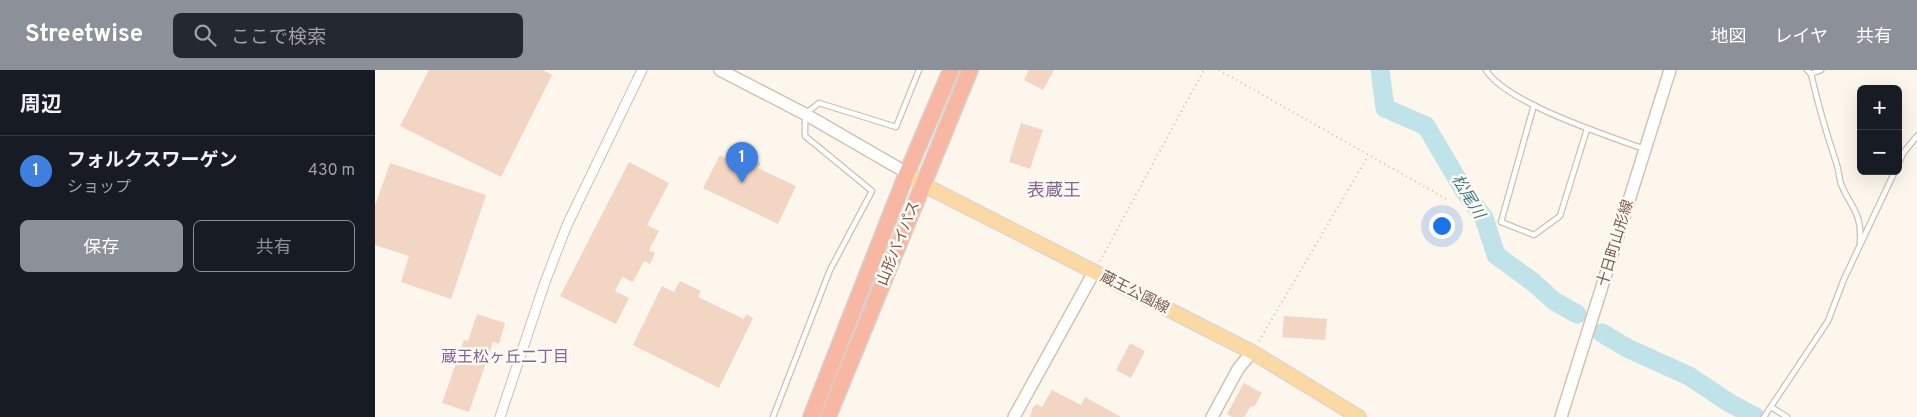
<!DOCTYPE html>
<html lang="ja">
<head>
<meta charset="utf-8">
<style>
  body { margin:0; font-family:Overpass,"Noto Sans JP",sans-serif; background:#242831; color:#f1f3f6 }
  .controls { position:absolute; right:15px; top:15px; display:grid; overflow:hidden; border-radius:8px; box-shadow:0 5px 20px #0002 }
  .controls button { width:45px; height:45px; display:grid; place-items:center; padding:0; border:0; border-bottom:1px solid #363941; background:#171b24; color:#f1f3f6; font:25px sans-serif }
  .you { position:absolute; left:1066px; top:155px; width:18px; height:18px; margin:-12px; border:4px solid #fff; border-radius:50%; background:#1a73e8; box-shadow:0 0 0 8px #1a73e833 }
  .badge { display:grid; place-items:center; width:32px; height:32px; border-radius:50%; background:#8c9099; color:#fff; font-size:16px; font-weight:700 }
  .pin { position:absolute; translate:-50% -41px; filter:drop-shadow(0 1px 2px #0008) }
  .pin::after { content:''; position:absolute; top:26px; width:18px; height:15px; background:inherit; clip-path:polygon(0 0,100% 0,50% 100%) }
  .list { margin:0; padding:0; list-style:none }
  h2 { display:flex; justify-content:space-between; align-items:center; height:65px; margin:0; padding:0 20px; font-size:21px }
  h2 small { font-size:16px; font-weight:400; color:#9ea1a6 }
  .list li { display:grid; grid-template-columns:32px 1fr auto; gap:15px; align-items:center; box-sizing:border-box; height:70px; padding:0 20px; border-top:1px solid #363941 }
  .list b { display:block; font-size:19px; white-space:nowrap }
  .list p { margin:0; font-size:16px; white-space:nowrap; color:#9ea1a6 }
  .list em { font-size:16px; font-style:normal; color:#9ea1a6 }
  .actions { display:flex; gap:10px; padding:15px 20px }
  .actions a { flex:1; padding:11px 0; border:1px solid #8c9099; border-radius:8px; text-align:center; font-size:18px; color:#8c9099 }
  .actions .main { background:#8c9099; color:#fff }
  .icon { flex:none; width:28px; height:28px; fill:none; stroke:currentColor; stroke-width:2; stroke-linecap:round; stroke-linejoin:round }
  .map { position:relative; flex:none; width:1542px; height:347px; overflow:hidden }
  header { display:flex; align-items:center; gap:30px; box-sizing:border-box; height:70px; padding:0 25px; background:#8c9099; color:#fff }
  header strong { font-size:24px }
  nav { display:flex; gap:28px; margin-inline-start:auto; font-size:18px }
  .search { width:350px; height:45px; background:#242831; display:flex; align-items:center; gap:12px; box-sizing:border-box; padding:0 18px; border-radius:8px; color:#9ea1a6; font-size:19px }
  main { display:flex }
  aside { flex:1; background:#171b24 }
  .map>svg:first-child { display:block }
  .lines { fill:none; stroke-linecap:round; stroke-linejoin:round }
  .river { stroke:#bfe3e8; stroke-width:19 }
  .building { fill:#f3d5c3 }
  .lane-casing { stroke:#d1beb0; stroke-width:7 }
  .street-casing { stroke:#d1beb0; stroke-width:11 }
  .secondary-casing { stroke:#d6c0b0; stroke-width:14 }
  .primary-casing { stroke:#dad1cd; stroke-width:16 }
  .highway-casing { stroke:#dad1cd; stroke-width:18 }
  .path { stroke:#d9b8a5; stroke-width:2; stroke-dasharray:1 4; stroke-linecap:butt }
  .lane { stroke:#fff; stroke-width:4.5 }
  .street { stroke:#fff; stroke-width:9 }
  .secondary { stroke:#fff; stroke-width:11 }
  .primary { stroke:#fbd9a5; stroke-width:14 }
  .highway { stroke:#f7b7a3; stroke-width:15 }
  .labels { text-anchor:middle; stroke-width:5; stroke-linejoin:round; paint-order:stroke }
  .street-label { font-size:15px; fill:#7a5c4d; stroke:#fffaf3 }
  .water-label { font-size:16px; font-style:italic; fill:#437c86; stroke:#fffaf3 }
  .neighbourhood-label { font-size:16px; fill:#846695; stroke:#fffaf3 }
  .quarter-label { font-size:18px; fill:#846695; stroke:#fffaf3 }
</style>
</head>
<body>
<header>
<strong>Streetwise</strong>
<div class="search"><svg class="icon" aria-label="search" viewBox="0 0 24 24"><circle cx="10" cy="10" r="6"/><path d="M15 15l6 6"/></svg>ここで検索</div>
<nav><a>地図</a><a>レイヤ</a><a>共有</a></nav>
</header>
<main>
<aside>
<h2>周辺<small></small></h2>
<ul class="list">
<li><span class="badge" style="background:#3f7fe0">1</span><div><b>フォルクスワーゲン</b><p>ショップ</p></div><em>430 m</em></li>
</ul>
<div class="actions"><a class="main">保存</a><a>共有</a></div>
</aside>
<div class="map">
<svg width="1542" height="347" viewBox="0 0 1542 347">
  <rect width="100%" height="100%" fill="#fdf6ec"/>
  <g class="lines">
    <!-- river -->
    <g class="river">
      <path d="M 1005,0 L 1010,38 L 1051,56 L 1090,122 L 1109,148 L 1121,185 L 1158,212 L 1179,231 L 1202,244"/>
      <path d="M 1227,263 L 1252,278 L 1314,306 L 1353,332 L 1381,347"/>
    </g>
  </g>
  <!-- building -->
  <g class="building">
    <path d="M 54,0 L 168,0 L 177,5 L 126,107 L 25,56 Z"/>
    <path d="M 654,0 L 679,0 L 668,20 L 649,10 Z"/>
    <path d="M 646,53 L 668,60 L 655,99 L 634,92 Z"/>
    <path d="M 355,78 L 386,93 L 383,98 L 421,116 L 403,154 L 328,118 L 345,85 L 350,88 Z"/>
    <path d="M 254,92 L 294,113 L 272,155 L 284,161 L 274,180 L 280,183 L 275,194 L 269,191 L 258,212 L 247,207 L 240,221 L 254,228 L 241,254 L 185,226 Z"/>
    <path d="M 15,93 L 111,125 L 76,229 L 26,212 L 34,186 L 0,175 L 0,136 Z"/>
    <path d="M 305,211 L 326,221 L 323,227 L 369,249 L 371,244 L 378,248 L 344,318 L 258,275 L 287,216 L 299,222 Z"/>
    <path d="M 102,244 L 130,253 L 124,274 L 118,272 L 94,342 L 67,333 L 89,270 L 93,271 Z"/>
    <path d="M 909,246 L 952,249 L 950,270 L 907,267 Z"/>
    <path d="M 755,273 L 770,281 L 756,308 L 741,300 Z"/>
    <path d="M 869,313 L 887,323 L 879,337 L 876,336 L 869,347 L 857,347 L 852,344 Z"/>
    <path d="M 677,320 L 706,335 L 710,327 L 746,347 L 655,347 L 658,337 L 662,334 L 667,337 Z"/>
  </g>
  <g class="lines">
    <!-- lane casing -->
    <g class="lane-casing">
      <g id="lane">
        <path d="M 1111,0 C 1131,33 1231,65 1269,79"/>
        <path d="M 1432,0 L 1436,4 L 1446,0"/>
        <path d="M 1436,4 C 1443,35 1452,65 1462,95 C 1464,101 1464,108 1466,114 C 1476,138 1487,142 1485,172"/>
        <path d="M 1159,35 L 1126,152 L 1159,165 L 1185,146 L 1212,59"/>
        <path d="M 1523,94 L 1529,82 L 1542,66"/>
        <path d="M 1396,337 L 1412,347"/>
        <path d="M 398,347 L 455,200 L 497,121 L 430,66 L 430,44 L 444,33 L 521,57 L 544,0"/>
        <path d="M 1389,347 L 1453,251 L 1469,209 L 1520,101"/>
      </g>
    </g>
    <!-- street casing -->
    <g class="street-casing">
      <path id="street" d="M 125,347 L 170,212 L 192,155 L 267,0"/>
    </g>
    <!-- secondary casing -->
    <g class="secondary-casing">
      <g id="secondary">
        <path d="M 345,0 L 430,44 L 532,103"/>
        <path d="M 639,347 L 719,202"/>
        <path d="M 837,347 L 863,299 L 877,282"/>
        <path d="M 1186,347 L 1295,0"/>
      </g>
    </g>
    <!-- primary casing -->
    <g class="primary-casing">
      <path id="primary" d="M 532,103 L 547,114 L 877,282 L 984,347"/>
    </g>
    <!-- highway casing -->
    <g class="highway-casing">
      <g id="highway">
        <path d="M 436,347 L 532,103 L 576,0"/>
        <path d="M 453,347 L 595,0"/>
      </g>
    </g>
    <!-- path -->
    <g class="path">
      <path d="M 844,0 L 1073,130"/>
      <path d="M 725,191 L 829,0"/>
      <path d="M 884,271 L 993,86"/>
    </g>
    <!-- lane -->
    <use href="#lane" class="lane"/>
    <!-- street -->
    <use href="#street" class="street"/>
    <!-- secondary -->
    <use href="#secondary" class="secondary"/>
    <!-- primary -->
    <use href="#primary" class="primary"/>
    <!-- highway -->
    <use href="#highway" class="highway"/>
  </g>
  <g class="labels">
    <!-- street labels -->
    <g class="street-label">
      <text transform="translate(523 173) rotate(-68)" y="5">山形バイパス</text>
      <text transform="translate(1240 173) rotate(-73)" y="5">十日町山形線</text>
      <text transform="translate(760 222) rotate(27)" y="5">蔵王公園線</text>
    </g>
    <!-- water labels -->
    <g class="water-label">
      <text transform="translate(1094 126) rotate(59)" y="6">松尾川</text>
    </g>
    <!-- neighbourhood labels -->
    <g class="neighbourhood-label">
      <text x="130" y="292">蔵王松ヶ丘二丁目</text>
    </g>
    <!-- quarter labels -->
    <g class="quarter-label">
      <text x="679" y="126">表蔵王</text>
    </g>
  </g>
</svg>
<div class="controls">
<button>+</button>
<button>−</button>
</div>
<div class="you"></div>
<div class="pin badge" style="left:367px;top:113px;background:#3f7fe0">1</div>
</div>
</main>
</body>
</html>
